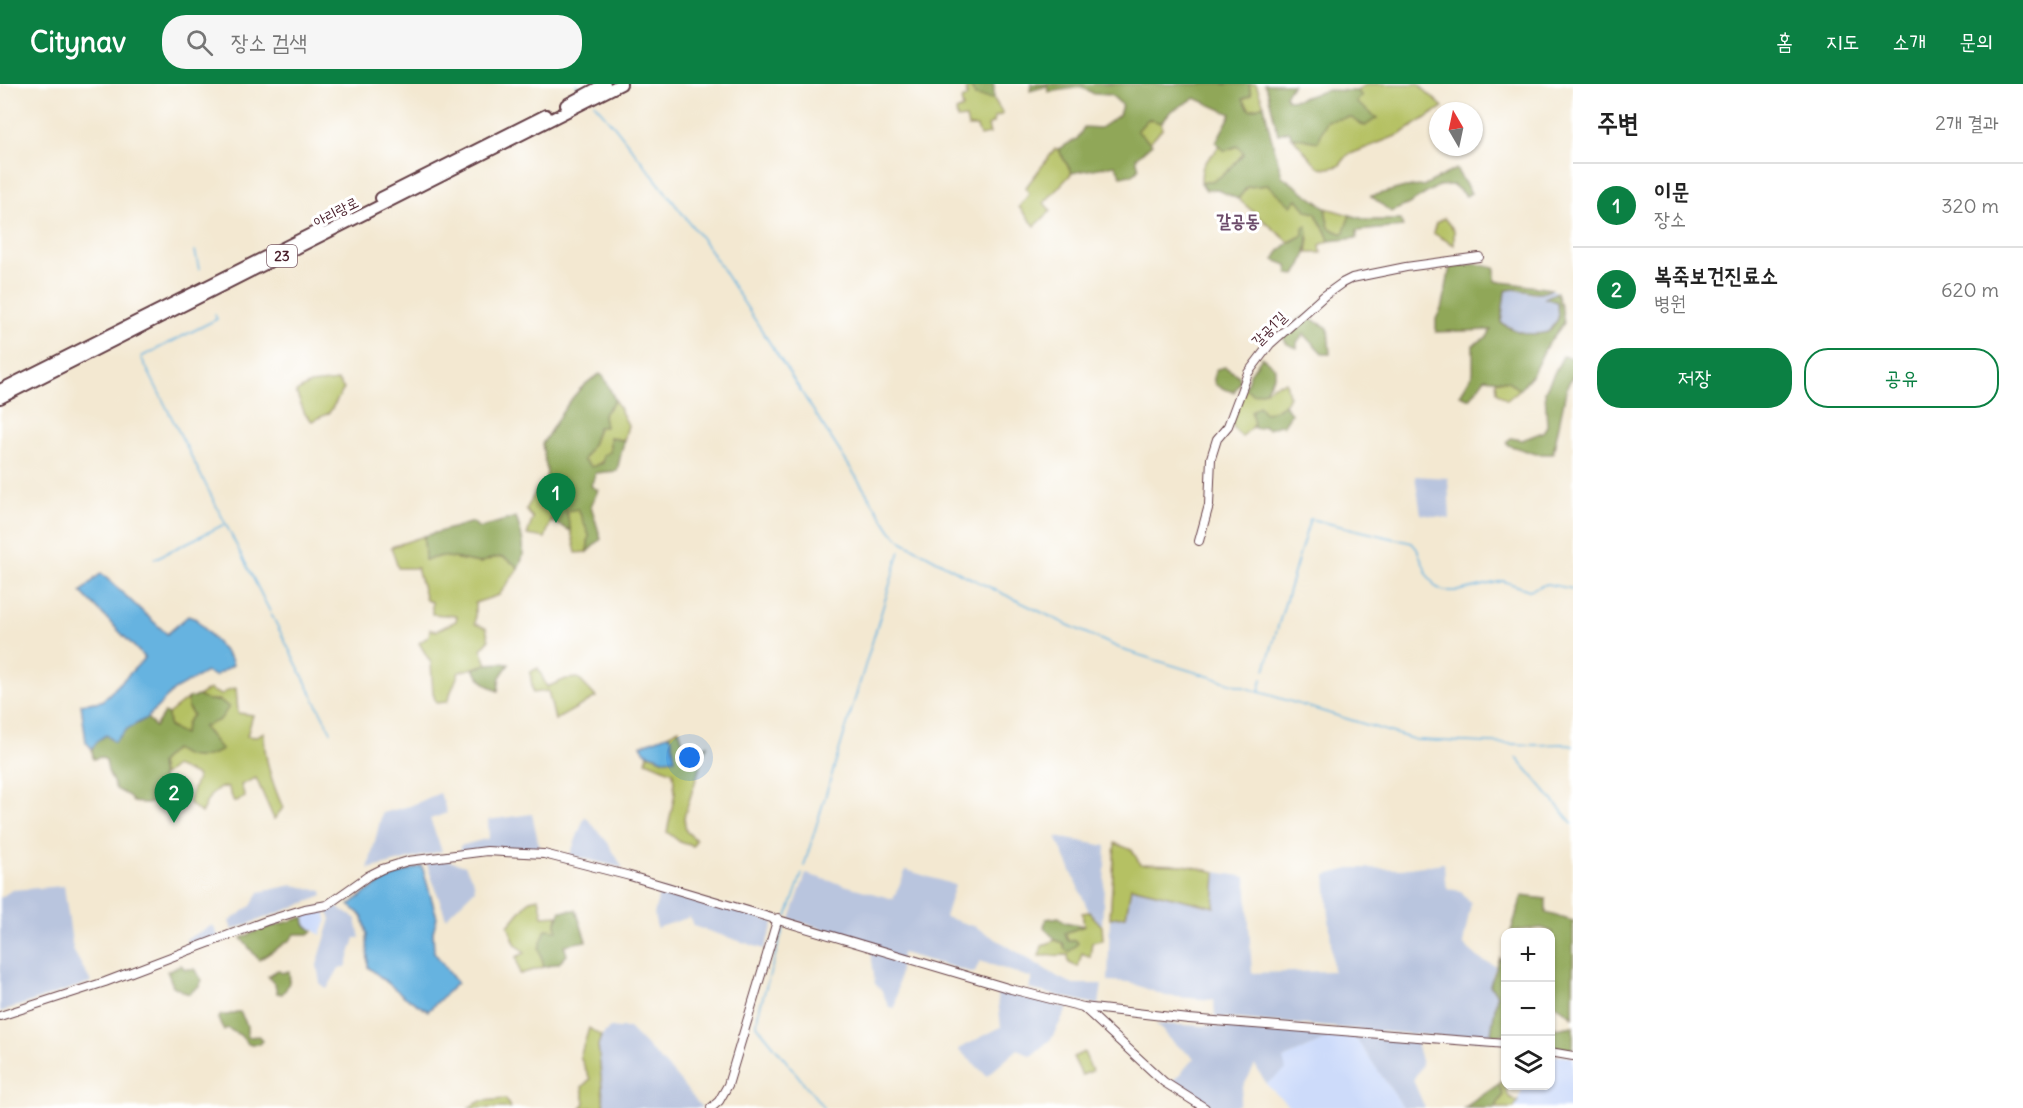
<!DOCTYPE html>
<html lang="ko">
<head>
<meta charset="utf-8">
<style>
  body { margin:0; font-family:Delius,"Poor Story",sans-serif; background:#f6f6f6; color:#222 }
  .controls { position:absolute; right:18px; bottom:18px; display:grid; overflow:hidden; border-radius:12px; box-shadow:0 2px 4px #0004 }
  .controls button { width:54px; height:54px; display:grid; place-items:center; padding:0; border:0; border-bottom:2px solid #e0e0e0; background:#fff; color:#222; font:30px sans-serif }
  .compass { position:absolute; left:1429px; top:18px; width:54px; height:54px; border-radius:50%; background:#fff; box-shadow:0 2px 4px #0004; rotate:351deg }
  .you { position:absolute; left:690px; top:674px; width:21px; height:21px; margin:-15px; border:4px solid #fff; border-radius:50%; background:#1a73e8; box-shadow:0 0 0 9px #1a73e833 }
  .badge { display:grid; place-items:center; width:39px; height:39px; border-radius:50%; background:#0b8043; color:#fff; font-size:20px; font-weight:700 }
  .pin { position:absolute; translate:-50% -50px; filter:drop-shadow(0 2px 3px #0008) }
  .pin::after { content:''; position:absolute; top:32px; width:21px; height:18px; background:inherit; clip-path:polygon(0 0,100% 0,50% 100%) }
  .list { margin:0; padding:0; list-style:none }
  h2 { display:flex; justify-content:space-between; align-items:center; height:78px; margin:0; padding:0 24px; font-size:26px }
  h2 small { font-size:20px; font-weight:400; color:#767676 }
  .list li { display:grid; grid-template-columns:39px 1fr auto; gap:18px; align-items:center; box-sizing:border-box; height:84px; padding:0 24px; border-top:2px solid #e0e0e0 }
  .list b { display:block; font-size:22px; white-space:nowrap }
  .list p { margin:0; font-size:20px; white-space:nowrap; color:#767676 }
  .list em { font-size:20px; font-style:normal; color:#767676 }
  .actions { display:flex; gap:12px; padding:18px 24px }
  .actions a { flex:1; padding:14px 0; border:2px solid #0b8043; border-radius:24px; text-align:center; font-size:21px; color:#0b8043 }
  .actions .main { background:#0b8043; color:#fff }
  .icon { flex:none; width:33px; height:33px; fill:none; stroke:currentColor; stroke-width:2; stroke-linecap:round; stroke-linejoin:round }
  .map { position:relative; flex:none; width:1573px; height:1024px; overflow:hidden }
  header { display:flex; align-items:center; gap:36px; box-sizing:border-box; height:84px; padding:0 30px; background:#0b8043; color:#fff }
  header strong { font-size:28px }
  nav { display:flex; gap:33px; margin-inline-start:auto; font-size:21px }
  .search { width:420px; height:54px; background:#f6f6f6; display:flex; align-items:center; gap:15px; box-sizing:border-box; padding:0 21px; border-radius:24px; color:#767676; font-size:22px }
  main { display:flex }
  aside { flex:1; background:#fff }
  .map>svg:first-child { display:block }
  .built { fill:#cddbfa }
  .industrial { fill:#b9c5de }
  .green { fill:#b5c163; stroke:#807047; stroke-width:1.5 }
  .forest { fill:#90a759; stroke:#6d6342; stroke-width:1.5 }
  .water { fill:#66b3e0; stroke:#586986; stroke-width:1.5 }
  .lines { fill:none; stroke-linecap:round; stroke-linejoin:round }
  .stream { stroke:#66b3e0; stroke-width:1.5 }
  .tertiary-casing { stroke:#633d44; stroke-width:10 }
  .trunk-casing { stroke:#633d44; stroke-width:14 }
  .tertiary { stroke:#fff; stroke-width:8 }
  .trunk { stroke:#fff; stroke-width:10 }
  .labels { text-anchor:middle; stroke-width:6; stroke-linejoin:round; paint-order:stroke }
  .shield { fill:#fff; stroke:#80626b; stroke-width:1.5 }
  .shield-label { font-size:14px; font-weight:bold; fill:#4a1f2b }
  .street-label { font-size:15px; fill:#4a1f2b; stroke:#fff }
  .quarter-label { font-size:18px; font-weight:bold; fill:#6d4d6b; stroke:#fff }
</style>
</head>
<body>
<header>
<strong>Citynav</strong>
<div class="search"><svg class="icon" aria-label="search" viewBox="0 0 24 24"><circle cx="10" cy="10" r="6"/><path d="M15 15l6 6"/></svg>장소 검색</div>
<nav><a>홈</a><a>지도</a><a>소개</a><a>문의</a></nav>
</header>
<main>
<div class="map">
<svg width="1573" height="1024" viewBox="0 0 1573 1024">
  <rect width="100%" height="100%" fill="#fff"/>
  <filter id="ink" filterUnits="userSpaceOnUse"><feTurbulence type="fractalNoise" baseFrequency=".0167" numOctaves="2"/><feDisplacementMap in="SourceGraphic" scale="12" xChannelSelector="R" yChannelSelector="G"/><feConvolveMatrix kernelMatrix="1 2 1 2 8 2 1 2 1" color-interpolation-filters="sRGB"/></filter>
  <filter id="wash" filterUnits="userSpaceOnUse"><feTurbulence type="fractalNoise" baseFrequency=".008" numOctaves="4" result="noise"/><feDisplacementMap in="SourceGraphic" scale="24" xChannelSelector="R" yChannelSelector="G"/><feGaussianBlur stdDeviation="1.35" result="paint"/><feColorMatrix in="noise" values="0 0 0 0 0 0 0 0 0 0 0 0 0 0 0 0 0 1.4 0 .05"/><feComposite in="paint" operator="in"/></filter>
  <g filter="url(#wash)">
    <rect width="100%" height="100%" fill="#f3e8d1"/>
    <!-- built -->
    <g class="built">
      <path d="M 325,823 L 327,836 L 321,851 L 305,840 L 303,828 Z"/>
      <path d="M 1334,951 L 1355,953 L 1404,1024 L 1291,1024 L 1266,1000 L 1285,986 L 1283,975 Z"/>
      <path d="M 1551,971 L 1573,973 L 1573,1024 L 1514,1024 L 1524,1002 L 1550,1002 Z"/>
    </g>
    <!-- industrial -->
    <g class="industrial">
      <path d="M 1511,205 L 1534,210 L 1547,208 L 1551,205 L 1557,208 L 1546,214 L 1557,218 L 1558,235 L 1548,248 L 1535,251 L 1517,248 L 1500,239 L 1505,208 Z"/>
      <path d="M 1415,392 L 1448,394 L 1450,435 L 1421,430 Z"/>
      <path d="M 440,709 L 447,729 L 430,735 L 442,767 L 368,785 L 382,729 L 410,722 Z"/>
      <path d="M 532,730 L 540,766 L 492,763 L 460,768 L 460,762 L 489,754 L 488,736 Z"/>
      <path d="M 585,732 L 608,759 L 623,784 L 570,771 Z"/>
      <path d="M 1056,753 L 1106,762 L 1102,842 L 1089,828 Z"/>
      <path d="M 446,776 L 465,782 L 474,798 L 475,805 L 446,834 L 426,778 Z"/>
      <path d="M 1444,779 L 1445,798 L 1448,805 L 1461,807 L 1471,819 L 1463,860 L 1481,876 L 1496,882 L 1492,892 L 1497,911 L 1490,957 L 1215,933 L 1214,916 L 1166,912 L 1128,898 L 1108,897 L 1110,834 L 1126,832 L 1131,803 L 1214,823 L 1216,788 L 1246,793 L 1252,889 L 1333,887 L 1326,791 L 1354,784 L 1402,785 Z"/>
      <path d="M 906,786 L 955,801 L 945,833 L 976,843 L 1058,893 L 1073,900 L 1102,900 L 1099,921 L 1029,905 L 1032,894 L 980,877 L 974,889 L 902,869 L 895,924 L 889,923 L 881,905 L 875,900 L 870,859 L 790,835 L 806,790 L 893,815 Z"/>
      <path d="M 293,801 L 322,807 L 323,812 L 232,846 L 229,837 L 251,822 L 259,808 Z"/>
      <path d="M 64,802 L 73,866 L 91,898 L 0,928 L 0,814 L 12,806 Z"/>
      <path d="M 660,805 L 774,838 L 764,865 L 693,842 L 690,833 L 657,844 L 654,831 Z"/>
      <path d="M 334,821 L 356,835 L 360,854 L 355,854 L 346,883 L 339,884 L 327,905 L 320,899 L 317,881 L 331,835 L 325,823 Z"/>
      <path d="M 213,841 L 219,854 L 189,865 L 186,855 Z"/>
      <path d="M 997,907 L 1068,924 L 1051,955 L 1031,972 L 1018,965 L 987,992 L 958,965 L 1001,943 Z"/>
      <path d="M 1156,940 L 1232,943 L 1334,951 L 1283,975 L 1286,986 L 1266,1000 L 1255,981 L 1243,1003 L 1239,1021 L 1229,1024 L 1213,1024 L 1173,998 L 1194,974 L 1175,960 Z"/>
      <path d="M 610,944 L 629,944 L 674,990 L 702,1024 L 604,1024 L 598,961 L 601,952 Z"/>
      <path d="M 1355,953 L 1416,957 L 1422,981 L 1413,996 L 1425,1024 L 1404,1024 Z"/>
    </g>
    <!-- green -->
    <g class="green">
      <path d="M 1249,0 L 1256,0 L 1264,21 L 1250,27 L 1243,15 L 1251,11 Z"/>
      <path d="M 1366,0 L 1418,0 L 1443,23 L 1401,50 L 1348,71 L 1339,82 L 1329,84 L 1318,83 L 1292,53 L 1318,58 L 1326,37 L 1350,33 L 1376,34 L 1355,18 L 1361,12 L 1357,7 Z"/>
      <path d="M 970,2 L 975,11 L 994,15 L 1003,30 L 994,34 L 993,39 L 988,42 L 990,50 L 980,52 L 977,43 L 968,43 L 966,34 L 957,35 L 956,27 L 963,24 L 961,16 L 967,13 L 966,5 Z"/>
      <path d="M 1148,35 L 1161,39 L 1162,45 L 1150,58 L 1137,47 Z"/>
      <path d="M 1219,62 L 1224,67 L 1237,62 L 1244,69 C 1229,85 1225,96 1201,99 C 1201,73 1208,80 1219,62 Z"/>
      <path d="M 1055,65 L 1058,65 L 1072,89 L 1044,119 L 1051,127 L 1035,142 L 1019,123 L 1029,110 L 1026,103 Z"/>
      <path d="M 1268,101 L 1291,121 L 1296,114 L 1316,129 C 1319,140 1327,146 1329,157 L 1320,161 L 1321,169 L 1307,169 L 1309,154 L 1304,151 L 1289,158 L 1238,115 L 1247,103 Z"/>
      <path d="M 1326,124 L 1350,131 L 1343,150 L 1329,144 L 1326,131 Z"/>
      <path d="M 1444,134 L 1454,146 L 1454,161 L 1433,149 L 1436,139 Z"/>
      <path d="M 1496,296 L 1508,297 L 1519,306 L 1507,316 L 1497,308 Z"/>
      <path d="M 338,297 L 344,305 L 329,329 L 312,337 L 305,330 L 296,308 L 310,300 Z"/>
      <path d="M 1286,298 L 1289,312 L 1285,320 L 1274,327 L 1265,329 L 1242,353 L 1234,345 L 1232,339 L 1245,304 L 1265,307 L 1274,301 Z"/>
      <path d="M 615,316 L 628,341 L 624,357 L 610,353 C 612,369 607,377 592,383 L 583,376 L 592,361 L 603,331 Z"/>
      <path d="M 541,403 L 547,412 L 554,417 L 551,437 L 545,454 L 527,451 L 533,434 L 526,426 L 537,405 Z"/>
      <path d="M 578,425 L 589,451 L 587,468 L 576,469 L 566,426 Z"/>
      <path d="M 424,452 L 425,476 L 442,472 L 480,479 L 493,474 L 503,473 L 517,481 L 518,485 L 499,511 L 475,519 L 475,540 L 486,544 L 489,556 L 481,565 L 487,580 L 459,588 L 447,618 L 436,619 L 433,609 L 431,579 L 419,559 L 429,552 L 430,545 L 436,547 L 456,537 L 457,532 L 432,530 L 432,518 L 426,516 L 417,484 L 398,484 L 391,463 Z"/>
      <path d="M 538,584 L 547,603 L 566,595 L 578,594 L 596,613 L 555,636 L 548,607 L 533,609 L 530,588 Z"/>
      <path d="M 236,604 L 238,629 L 253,631 L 247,652 L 255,653 L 264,648 C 264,675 272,699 283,724 L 274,735 L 256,694 L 241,701 L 245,713 L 234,718 L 228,703 C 212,702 208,716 201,729 L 188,718 L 198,692 L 175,682 L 163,692 L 160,679 L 174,665 C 189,676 206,675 221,666 L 203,642 L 220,616 L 204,616 L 198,612 L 209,605 L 221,611 L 228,606 Z"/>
      <path d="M 188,614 L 188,624 L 193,631 L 187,638 L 184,651 L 169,642 L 168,630 Z"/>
      <path d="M 679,645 C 682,655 683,664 693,668 L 707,661 L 684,733 L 686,747 L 696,756 L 693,762 L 680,758 L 667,748 L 675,709 L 673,688 L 646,677 L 648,670 L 666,676 L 671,652 L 667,651 Z"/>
      <path d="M 1115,759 L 1132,766 L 1140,780 L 1184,781 L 1216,788 L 1214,823 L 1131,803 L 1126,832 L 1110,834 Z"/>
      <path d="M 539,814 L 543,832 L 559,831 L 556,838 L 557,847 L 539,864 L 544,883 L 520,890 L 516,873 L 525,869 L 515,859 L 508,842 L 530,816 Z"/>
      <path d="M 1089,828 L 1102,842 L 1103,856 L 1092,858 L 1090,873 L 1082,869 L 1078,883 L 1069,879 L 1068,871 L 1039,872 L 1042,862 L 1055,856 L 1063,859 L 1065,865 L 1068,857 L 1065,849 L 1084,842 L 1082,829 Z"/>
      <path d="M 589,944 L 601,952 L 598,961 L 604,1024 L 581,1024 L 585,1019 L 582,1003 L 590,995 L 580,973 Z"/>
      <path d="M 1084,968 L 1092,987 L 1082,991 L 1073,973 Z"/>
      <path d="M 1502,997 L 1509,1013 L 1518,1017 L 1514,1024 L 1495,1024 L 1503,1011 L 1499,1000 Z"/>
      <path d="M 506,1015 L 510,1024 L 468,1024 L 481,1017 Z"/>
    </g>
    <!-- forest -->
    <g class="forest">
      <path d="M 970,0 L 994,0 L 994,15 L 975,12 Z"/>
      <path d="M 1031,0 L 1249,0 L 1251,11 L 1243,15 L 1250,26 L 1264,21 L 1270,49 L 1282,92 L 1326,124 L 1326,131 L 1329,144 L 1343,150 L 1350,131 L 1367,136 L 1401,136 L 1403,143 L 1357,147 L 1357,154 L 1329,157 C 1327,146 1319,139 1316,129 L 1307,127 L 1297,115 L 1291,122 L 1268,101 L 1247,103 L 1238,115 L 1216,105 L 1206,106 L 1201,99 C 1224,96 1229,85 1244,69 L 1237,62 L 1224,67 L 1216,58 L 1231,30 L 1195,14 L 1171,27 L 1161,39 L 1148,35 L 1137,47 L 1152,60 L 1136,74 L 1139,84 L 1133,91 L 1121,92 L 1115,81 L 1072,89 L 1058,65 L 1077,55 L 1084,43 L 1100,44 L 1119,31 L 1122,21 L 1111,11 L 1094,10 L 1082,3 L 1049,8 L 1047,2 L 1030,7 Z"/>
      <path d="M 1264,0 L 1293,0 L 1285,11 L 1288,16 L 1298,15 L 1328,6 L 1357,7 L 1362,12 L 1356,18 L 1377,34 L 1365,42 L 1350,33 L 1326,37 L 1318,58 L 1292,53 L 1289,47 L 1278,50 L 1267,5 Z"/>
      <path d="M 1456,85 L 1471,109 L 1466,112 L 1453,101 L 1438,102 L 1409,120 L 1391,128 L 1371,112 L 1405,103 L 1423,102 Z"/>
      <path d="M 1307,142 C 1310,161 1306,174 1295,191 L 1288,190 L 1287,181 L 1274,176 C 1280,163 1290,158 1303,151 L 1303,143 Z"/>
      <path d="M 1477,180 L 1495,184 L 1495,197 L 1551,205 C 1534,216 1520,200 1505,207 L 1501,239 C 1517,248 1529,253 1548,248 L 1558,235 L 1557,218 L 1545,214 L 1557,208 L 1562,226 L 1564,239 L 1547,261 L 1532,291 L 1519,306 L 1508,297 L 1485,294 L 1470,315 L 1460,311 L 1473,289 L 1473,261 L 1487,253 L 1491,246 L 1436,248 L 1436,235 L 1443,221 L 1450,182 Z"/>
      <path d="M 1307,233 C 1314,238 1321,239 1328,244 L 1330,270 L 1323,270 L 1304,250 L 1297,258 L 1297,264 L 1287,260 L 1282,252 L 1300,234 Z"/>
      <path d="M 1563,272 L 1573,274 L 1573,292 L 1567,302 L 1553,370 L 1536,370 L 1508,361 L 1506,358 L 1511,354 L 1522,356 L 1543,348 L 1547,342 L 1545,307 Z"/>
      <path d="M 1262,273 L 1275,284 L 1275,290 L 1265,307 L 1253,310 L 1245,304 L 1250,290 Z"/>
      <path d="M 1225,283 L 1239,292 L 1240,298 L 1234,308 C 1219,303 1208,303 1217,285 Z"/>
      <path d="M 600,290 L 604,293 L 615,316 L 603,331 L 605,343 L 598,343 L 592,361 L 583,376 L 592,383 L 603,379 L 603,371 L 610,368 L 610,353 L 624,357 L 617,387 L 596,389 L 591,402 L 598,406 L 591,422 L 601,455 L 587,468 L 589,451 L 578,425 L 566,427 L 571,447 L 551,437 L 554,417 L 547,412 L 541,403 L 545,401 L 547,387 L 542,360 C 559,335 572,305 600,290 Z"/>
      <path d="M 1285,320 L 1291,330 L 1283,342 L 1280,341 L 1268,345 L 1263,342 L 1258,345 L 1252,343 L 1254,340 L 1251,327 L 1259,322 L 1265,329 L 1274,327 Z"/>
      <path d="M 516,433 C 522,451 528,467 518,485 L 516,481 L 503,473 L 493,474 L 480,479 L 442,472 L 425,476 L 424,452 L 473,438 L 479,444 Z"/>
      <path d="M 501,579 L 509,580 L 500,593 L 498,607 C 487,603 479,594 473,585 L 487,580 Z"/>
      <path d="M 198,612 C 210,620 215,612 229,623 L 220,636 L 203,643 L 222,666 C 206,675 189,676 174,665 L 160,679 L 165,720 C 154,718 144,720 133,718 L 129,712 L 116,705 L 108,687 L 106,676 L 101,673 L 93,675 L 92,665 L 98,656 L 106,651 L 114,658 L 127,645 L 147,634 L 155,643 L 164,629 L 168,630 L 169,643 L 184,650 L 187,638 L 193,631 L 188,624 L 188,614 Z"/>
      <path d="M 1522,812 L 1546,815 L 1546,829 L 1573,837 L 1573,933 L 1551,917 L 1550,853 L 1553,848 L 1542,844 L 1511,847 Z"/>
      <path d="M 576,826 L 586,857 L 564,861 L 567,871 L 559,879 L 544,883 L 539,864 L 546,845 L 557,846 L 556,838 L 561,827 Z"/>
      <path d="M 304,833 L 305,840 L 313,847 L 309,850 L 295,850 L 290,856 L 259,876 L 241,854 L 257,847 Z"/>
      <path d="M 1059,833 L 1065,838 L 1084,842 L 1065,849 L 1068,857 L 1075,856 L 1078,859 L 1069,868 L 1065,865 L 1063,859 L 1055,856 C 1052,850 1047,849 1044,843 L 1046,835 Z"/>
      <path d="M 1500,874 L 1505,878 L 1506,949 L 1497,952 L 1491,949 L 1497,911 L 1490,901 Z"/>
      <path d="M 181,881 L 185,885 L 194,885 L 202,896 L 199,902 L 188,910 L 173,902 L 167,887 Z"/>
      <path d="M 278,886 L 282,889 L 289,887 C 291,896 289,903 282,910 L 277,909 L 275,901 L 268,892 Z"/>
      <path d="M 236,928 L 240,928 L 247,941 L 247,953 L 259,952 L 262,957 L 259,960 L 248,960 L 240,951 L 227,944 L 224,946 L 218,935 L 221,931 L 228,931 Z"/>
      <path d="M 1551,939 L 1556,945 L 1573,942 L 1573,965 L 1551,964 Z"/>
      <path d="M 1499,1000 L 1503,1011 L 1495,1024 L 1464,1024 Z"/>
    </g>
    <!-- water -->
    <g class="water">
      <path d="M 101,489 L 167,550 L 188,532 L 196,535 L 231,575 L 233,581 L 215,592 L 206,588 L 174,606 L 147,634 L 127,645 L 114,658 L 106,651 L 98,656 L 92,665 L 86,658 L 81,620 L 102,617 L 145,574 L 81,508 Z"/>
      <path d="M 667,651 L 671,652 L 675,675 L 666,676 L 645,668 L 641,661 Z"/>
      <path d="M 422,782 L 437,833 L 433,848 L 434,868 L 457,899 L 428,927 L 405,913 L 368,883 L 367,850 L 363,833 L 349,821 C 375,801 390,792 422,782 Z"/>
    </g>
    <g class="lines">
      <!-- stream -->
      <g class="stream">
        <path d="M 576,0 L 582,7"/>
        <path d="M 594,19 L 615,43 L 706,160 L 891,447 L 903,458 L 962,490 L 1068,541 L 1126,567 L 1416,656 L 1536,661 L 1563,660 L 1573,662"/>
        <path d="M 195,167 L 199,185"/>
        <path d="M 215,231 L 217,235 L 141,273 L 331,648"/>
        <path d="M 154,475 L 223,441"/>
        <path d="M 1265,586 L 1310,435 L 1412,459 L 1417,465 L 1428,492 L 1436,503 L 1444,507 L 1458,507 L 1503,497 L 1529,506 L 1547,500 L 1573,505"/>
        <path d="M 1259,608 L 1262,595"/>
        <path d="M 1516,673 L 1573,740"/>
        <path d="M 804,782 L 900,467"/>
        <path d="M 787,832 L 802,790"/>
        <path d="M 784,842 L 758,930 L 757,941 L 824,1024"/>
      </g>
    </g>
  </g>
  <g filter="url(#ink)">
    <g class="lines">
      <!-- tertiary casing -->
      <g class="tertiary-casing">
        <g id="tertiary">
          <path d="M 1199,457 L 1209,421 L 1211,374 L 1217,355 L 1228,342 L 1248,289 L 1270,260 L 1324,212 L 1342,199 L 1352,194 L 1406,183 L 1479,173"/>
          <path d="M 1083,923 L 1164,998 L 1205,1024"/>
          <path d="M 0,932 L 105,898 L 266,837 L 305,825 L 327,821 L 368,792 L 382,785 L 408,777 L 487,767 L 504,768 L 544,770 L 630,792 L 1011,905 L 1083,923 L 1189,935 L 1506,960"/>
          <path d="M 1550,968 L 1573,972"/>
          <path d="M 711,1024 L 719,1017 L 728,1001 L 778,834"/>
        </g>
      </g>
      <!-- trunk casing -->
      <g class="trunk-casing">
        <g id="trunk">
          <path d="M 566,21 L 605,0"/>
          <path d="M 381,114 L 546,31"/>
          <path d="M 0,306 L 319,146"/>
          <path d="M 0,314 L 621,0"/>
        </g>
      </g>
      <!-- tertiary -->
      <use href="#tertiary" class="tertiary"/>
      <!-- trunk -->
      <use href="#trunk" class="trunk"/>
    </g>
  </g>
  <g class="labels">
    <!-- shield labels -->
    <rect class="shield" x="267" y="161" width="30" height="22" rx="4.5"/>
    <g class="shield-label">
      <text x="282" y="177">23</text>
    </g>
    <!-- street labels -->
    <g class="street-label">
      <text transform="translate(336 128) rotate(-27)" y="5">아리랑로</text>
      <text transform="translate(1269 245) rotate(-45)" y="5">갈공1길</text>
    </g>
    <!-- quarter labels -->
    <g class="quarter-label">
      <text x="1238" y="143">갈공동</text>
    </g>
  </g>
</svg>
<div class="controls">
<button>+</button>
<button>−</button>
<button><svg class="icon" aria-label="layers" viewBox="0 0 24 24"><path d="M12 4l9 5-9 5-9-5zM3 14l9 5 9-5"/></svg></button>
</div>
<svg class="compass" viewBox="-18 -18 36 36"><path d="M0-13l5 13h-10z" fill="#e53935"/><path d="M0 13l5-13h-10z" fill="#767676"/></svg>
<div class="you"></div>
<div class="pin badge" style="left:556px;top:439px">1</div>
<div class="pin badge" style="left:174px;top:739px">2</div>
</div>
<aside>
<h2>주변<small>2개 결과</small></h2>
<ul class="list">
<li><span class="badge">1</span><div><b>이문</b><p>장소</p></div><em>320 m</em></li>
<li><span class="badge">2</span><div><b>복죽보건진료소</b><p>병원</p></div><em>620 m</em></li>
</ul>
<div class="actions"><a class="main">저장</a><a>공유</a></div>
</aside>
</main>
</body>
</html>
